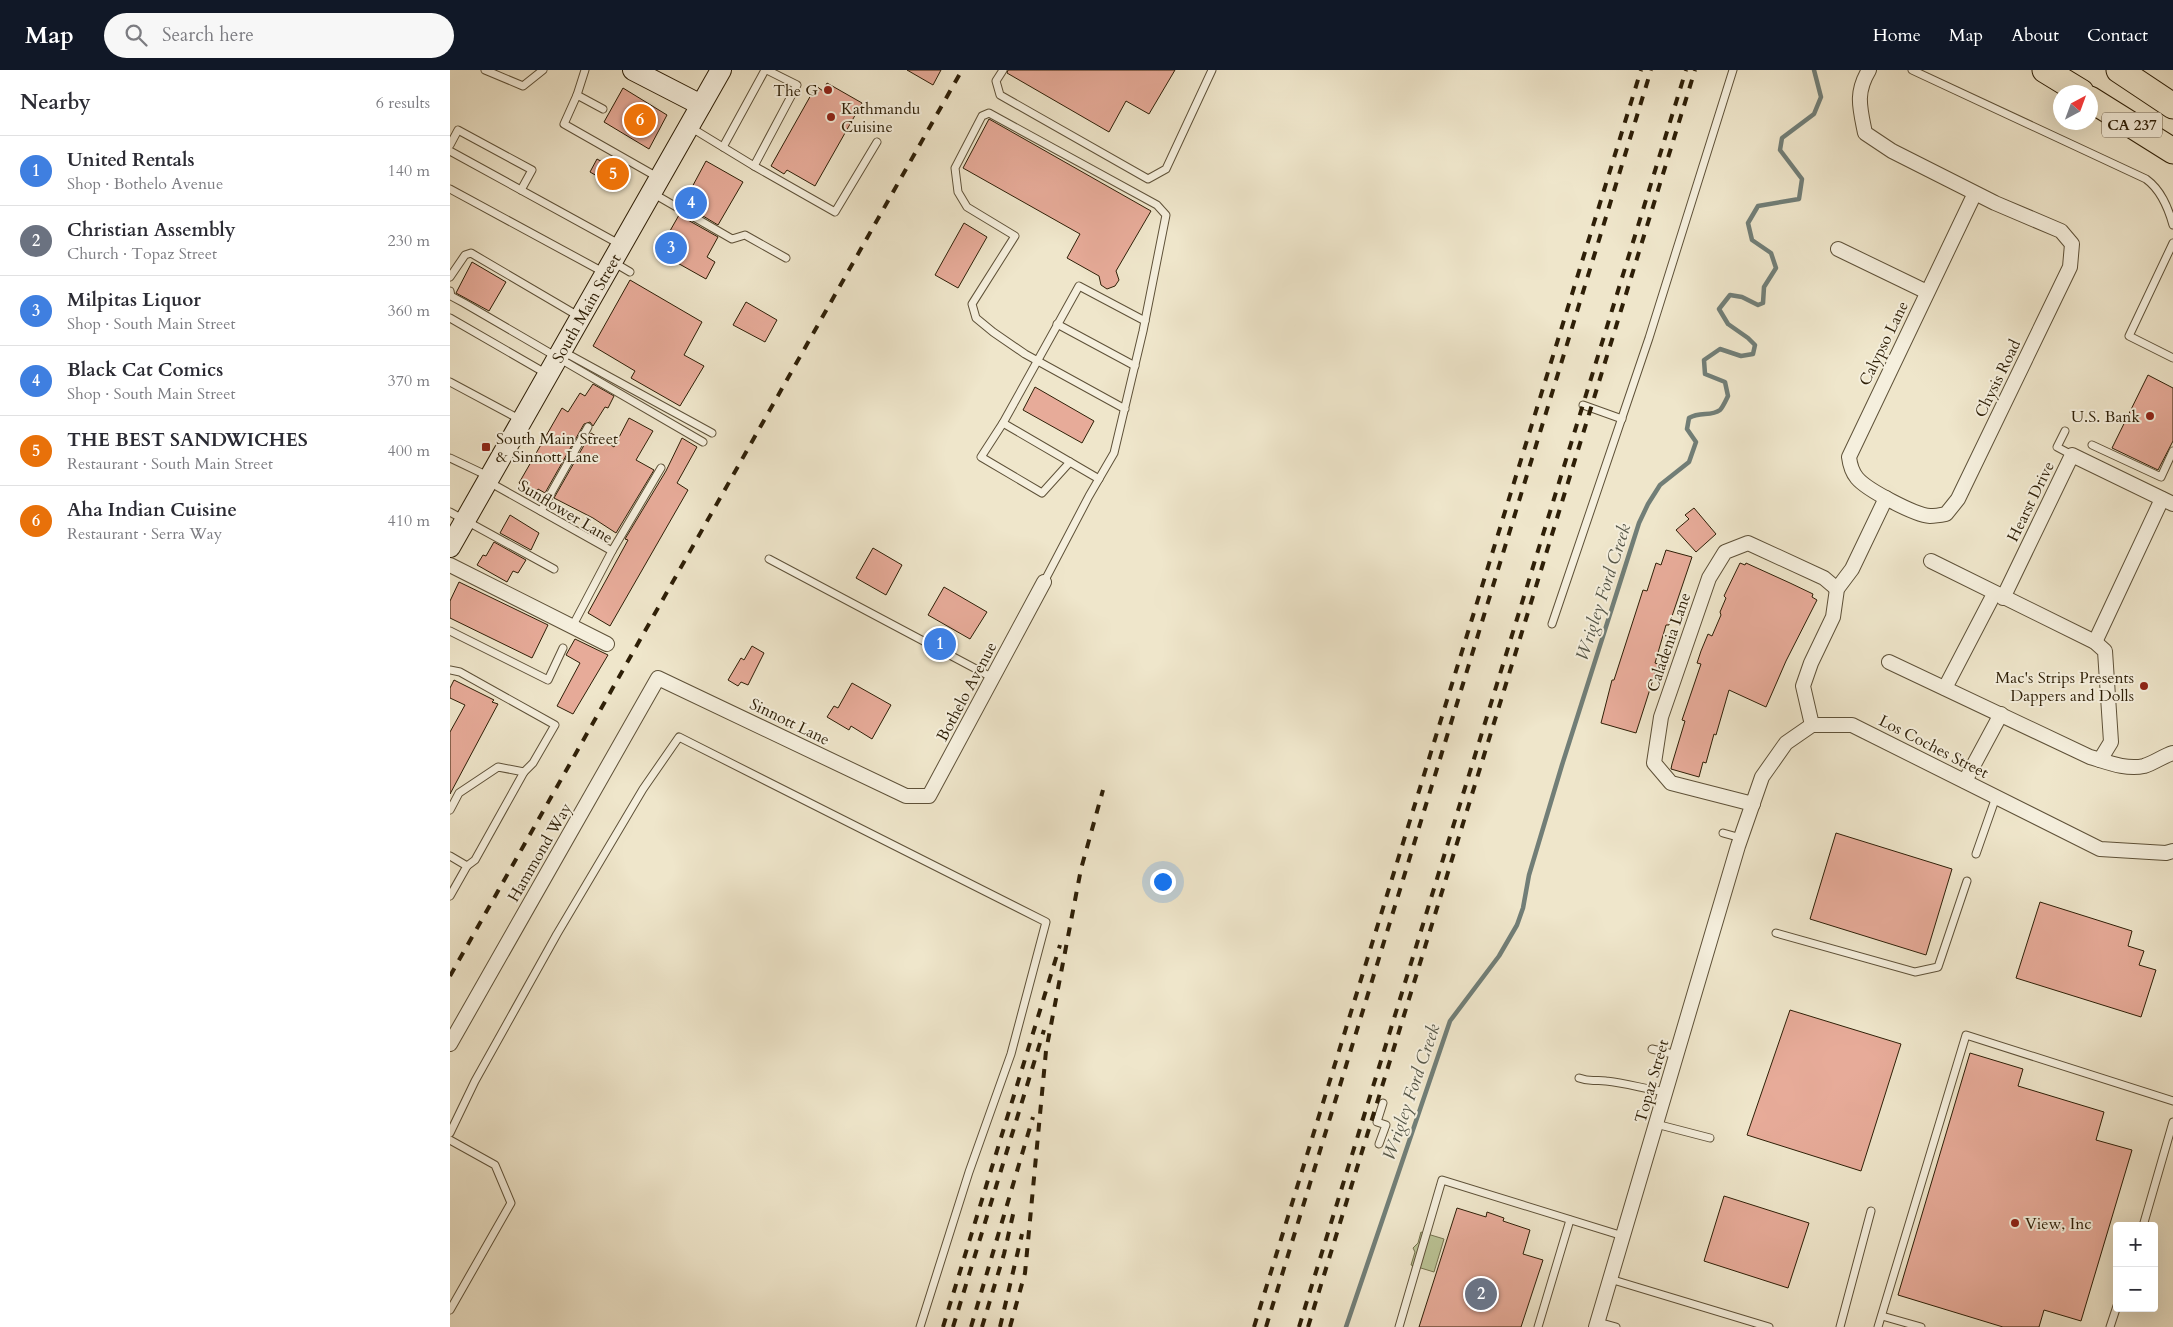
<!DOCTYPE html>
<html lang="en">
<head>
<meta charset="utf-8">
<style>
  body { margin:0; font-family:Cardo,serif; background:#f7f7f7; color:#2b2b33 }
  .controls { position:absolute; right:15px; bottom:15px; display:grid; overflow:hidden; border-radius:5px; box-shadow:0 5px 20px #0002 }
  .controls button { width:45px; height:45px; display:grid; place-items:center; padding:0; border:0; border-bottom:1px solid #e1e1e2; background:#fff; color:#2b2b33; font:25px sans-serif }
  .compass { position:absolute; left:1603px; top:15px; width:45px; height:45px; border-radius:50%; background:#fff; box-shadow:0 5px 20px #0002; rotate:41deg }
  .you { position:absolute; left:712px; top:811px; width:18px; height:18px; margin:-12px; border:4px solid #fff; border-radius:50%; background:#1a73e8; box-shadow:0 0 0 8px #1a73e833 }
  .badge { display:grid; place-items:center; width:32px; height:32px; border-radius:50%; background:#111827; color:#fff; font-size:16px; font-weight:700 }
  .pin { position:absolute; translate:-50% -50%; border:2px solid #fff; box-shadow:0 1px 5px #0006 }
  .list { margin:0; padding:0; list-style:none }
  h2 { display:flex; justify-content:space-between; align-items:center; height:65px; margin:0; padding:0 20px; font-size:21px }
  h2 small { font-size:16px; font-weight:400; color:#7c7c81 }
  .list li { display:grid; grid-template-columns:32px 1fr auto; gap:15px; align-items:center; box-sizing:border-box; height:70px; padding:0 20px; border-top:1px solid #e1e1e2 }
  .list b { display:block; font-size:19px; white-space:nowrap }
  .list p { margin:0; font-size:16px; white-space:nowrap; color:#7c7c81 }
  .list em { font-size:16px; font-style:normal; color:#7c7c81 }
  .icon { flex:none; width:28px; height:28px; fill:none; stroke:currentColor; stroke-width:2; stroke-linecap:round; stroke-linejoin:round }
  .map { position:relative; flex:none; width:1723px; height:1257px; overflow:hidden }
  header { display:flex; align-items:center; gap:30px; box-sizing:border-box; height:70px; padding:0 25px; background:#111827; color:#fff }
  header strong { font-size:24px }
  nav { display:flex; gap:28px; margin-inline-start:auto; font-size:18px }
  .search { width:350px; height:45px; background:#f7f7f7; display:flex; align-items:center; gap:12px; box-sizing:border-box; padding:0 18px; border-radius:28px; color:#7c7c81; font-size:19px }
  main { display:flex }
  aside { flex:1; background:#fff }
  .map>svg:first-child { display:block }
  .garden { fill:#bbc496; stroke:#74724e }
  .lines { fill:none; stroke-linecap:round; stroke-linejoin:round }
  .stream { stroke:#717e77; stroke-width:4.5 }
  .building { fill:#e7ab99; stroke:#2e1f07 }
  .lane-casing { stroke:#5e5138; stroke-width:9 }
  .street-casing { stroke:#5e5138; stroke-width:16 }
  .secondary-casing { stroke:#2e1f07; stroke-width:22 }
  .highway-casing { stroke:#2e1f07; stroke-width:27 }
  .lane { stroke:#f5efdd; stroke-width:7 }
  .street { stroke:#f5efdd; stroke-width:14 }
  .secondary { stroke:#f5efdd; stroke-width:20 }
  .highway { stroke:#efe6cb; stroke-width:25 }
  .rail { stroke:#2e1f07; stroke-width:4; stroke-dasharray:9 9; stroke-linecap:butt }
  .poi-dot { fill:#8f2418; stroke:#f5efdd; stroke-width:2 }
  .labels { text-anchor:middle; stroke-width:4; stroke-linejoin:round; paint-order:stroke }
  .shield { fill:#f5efdd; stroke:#6a5d47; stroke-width:1 }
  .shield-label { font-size:15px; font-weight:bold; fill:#2e1f07 }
  .poi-label { font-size:16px; fill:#2e1f07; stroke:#f5efdd; text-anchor:end }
  .street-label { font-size:16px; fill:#2e1f07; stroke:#f5efdd }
  .water-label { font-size:18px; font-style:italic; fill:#555648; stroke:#f5efdd }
</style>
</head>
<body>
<header>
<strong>Map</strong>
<div class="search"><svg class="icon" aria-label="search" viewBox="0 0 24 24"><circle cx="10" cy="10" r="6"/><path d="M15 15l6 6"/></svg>Search here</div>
<nav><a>Home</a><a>Map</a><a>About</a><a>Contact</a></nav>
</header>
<main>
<aside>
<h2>Nearby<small>6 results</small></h2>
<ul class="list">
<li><span class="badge" style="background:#3f7fe0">1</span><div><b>United Rentals</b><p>Shop · Bothelo Avenue</p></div><em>140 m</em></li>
<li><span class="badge" style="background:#6b7280">2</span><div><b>Christian Assembly</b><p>Church · Topaz Street</p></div><em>230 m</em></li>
<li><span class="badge" style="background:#3f7fe0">3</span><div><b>Milpitas Liquor</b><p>Shop · South Main Street</p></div><em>360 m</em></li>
<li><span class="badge" style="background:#3f7fe0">4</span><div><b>Black Cat Comics</b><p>Shop · South Main Street</p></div><em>370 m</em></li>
<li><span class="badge" style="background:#e8710a">5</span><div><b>THE BEST SANDWICHES</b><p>Restaurant · South Main Street</p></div><em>400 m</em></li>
<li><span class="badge" style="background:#e8710a">6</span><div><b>Aha Indian Cuisine</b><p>Restaurant · Serra Way</p></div><em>410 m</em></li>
</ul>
</aside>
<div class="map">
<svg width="1723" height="1257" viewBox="0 0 1723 1257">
  <rect width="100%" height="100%" fill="#efe6cb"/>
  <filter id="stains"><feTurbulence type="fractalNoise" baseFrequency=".004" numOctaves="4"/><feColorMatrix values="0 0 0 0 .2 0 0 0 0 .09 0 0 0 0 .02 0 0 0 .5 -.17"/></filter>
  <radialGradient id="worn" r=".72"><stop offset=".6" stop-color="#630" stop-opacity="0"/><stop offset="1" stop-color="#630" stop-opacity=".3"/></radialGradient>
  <!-- garden -->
  <path class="garden" d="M 971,1162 L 994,1169 L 984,1202 L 961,1195 L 965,1182 L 963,1178 L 968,1173 Z"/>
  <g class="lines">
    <!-- stream -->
    <path class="stream" d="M 896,1257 L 1000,951 L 1049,886 L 1067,855 L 1073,838 L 1079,805 L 1112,695 L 1189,453 L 1198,434 L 1210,415 L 1239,392 L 1246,372 L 1237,359 L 1239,348 C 1250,341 1261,347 1270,340 C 1273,337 1276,330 1278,326 L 1275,312 L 1255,304 L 1254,290 L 1270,279 L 1291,286 L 1303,284 L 1305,275 L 1298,268 L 1278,254 L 1269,239 L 1280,225 L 1292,227 L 1308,235 L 1313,233 L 1314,217 L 1326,198 L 1321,183 L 1302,170 L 1298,153 L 1308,136 L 1349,129 L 1352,109 L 1330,80 L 1332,68 L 1364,44 L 1371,27 L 1364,0"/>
  </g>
  <!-- building -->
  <g class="building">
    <path d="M 457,0 L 491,0 L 483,15 Z"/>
    <path d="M 558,0 L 725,0 L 699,44 L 676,31 L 659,62 L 557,3 Z"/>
    <path d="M 377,13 L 412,33 L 365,116 L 337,100 L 334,104 L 321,96 L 366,16 L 373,21 Z"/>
    <path d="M 173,18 L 217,45 L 199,79 L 154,52 Z"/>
    <path d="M 539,49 L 701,141 L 666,201 L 669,210 L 665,216 L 657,219 L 651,215 L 649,206 L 617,188 L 630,164 L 513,98 Z"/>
    <path d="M 147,89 L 176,105 L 168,118 L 140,102 Z"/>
    <path d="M 256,91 L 293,112 L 268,155 L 233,134 Z"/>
    <path d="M 229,145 L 268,167 L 257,187 L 265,192 L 256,209 L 208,182 Z"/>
    <path d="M 514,153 L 537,167 L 508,218 L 485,205 Z"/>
    <path d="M 22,192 L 56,212 L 39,241 L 6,223 Z"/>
    <path d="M 180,210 L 252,252 L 234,285 L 254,296 L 230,336 L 181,308 L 185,301 L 143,276 Z"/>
    <path d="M 296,232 L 327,250 L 315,272 L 283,255 Z"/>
    <path d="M 1698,305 L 1723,318 L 1723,371 L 1708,400 L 1662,378 Z"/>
    <path d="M 143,314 L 164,326 L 158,338 L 155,337 L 143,356 L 140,352 L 134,354 L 95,423 L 88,419 L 86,424 L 69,413 L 112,338 L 118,342 L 130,323 L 135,326 Z"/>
    <path d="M 585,317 L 644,351 L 632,373 L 573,340 Z"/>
    <path d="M 179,348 L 203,361 L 186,390 L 204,400 L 166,463 L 143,448 L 104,428 L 141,363 L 164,377 Z"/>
    <path d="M 232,368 L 247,377 L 227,413 L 238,420 L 160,556 L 138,543 L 178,470 L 175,469 L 216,401 Z"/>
    <path d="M 1244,438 L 1266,464 L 1246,482 L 1226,460 L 1239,449 L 1235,445 Z"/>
    <path d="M 60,445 L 89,463 L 81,480 L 50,463 Z"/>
    <path d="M 44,472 L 76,490 L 68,503 L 63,501 L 57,512 L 27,495 L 33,485 L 36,486 Z"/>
    <path d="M 423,478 L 452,495 L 436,525 L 406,508 Z"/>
    <path d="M 1216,480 L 1242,487 L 1219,555 L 1216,555 L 1205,593 L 1208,594 L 1186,663 L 1151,653 L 1162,610 L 1164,610 L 1193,520 L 1197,521 L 1206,493 L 1211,495 Z"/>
    <path d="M 1290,493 L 1295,495 L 1296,493 L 1340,513 L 1363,524 L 1362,527 L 1367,530 L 1336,591 L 1316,637 L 1279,620 L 1266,665 L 1264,664 L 1256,693 L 1253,692 L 1249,707 L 1221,699 L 1222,694 L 1235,651 L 1232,650 L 1251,594 L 1247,593 L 1251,581 L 1258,564 L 1262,566 L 1271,545 L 1270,542 L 1276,528 L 1274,526 Z"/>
    <path d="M 9,512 L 98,555 L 82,588 L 0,548 L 0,531 Z"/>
    <path d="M 494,517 L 537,542 L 520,569 L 478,545 Z"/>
    <path d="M 125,569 L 158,585 L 123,644 L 107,636 L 130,593 L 116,585 Z"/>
    <path d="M 302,576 L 314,583 L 298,615 L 291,612 L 288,616 L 278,610 L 291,588 L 294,590 Z"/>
    <path d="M 4,610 L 44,630 L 42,632 L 48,634 L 0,724 L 0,662 L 15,635 L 0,628 L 0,618 Z"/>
    <path d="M 402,613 L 441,635 L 422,669 L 401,656 L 399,660 L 377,647 L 384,636 L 388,638 Z"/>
    <path d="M 1386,763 L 1502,799 L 1476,885 L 1360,849 Z"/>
    <path d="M 1590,832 L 1682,861 L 1678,876 L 1694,881 L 1689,895 L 1706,900 L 1691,947 L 1566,908 Z"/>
    <path d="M 1340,940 L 1451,974 L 1411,1101 L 1297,1065 Z"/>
    <path d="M 1520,983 L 1573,999 L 1568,1016 L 1654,1042 L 1646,1070 L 1682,1080 L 1631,1251 L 1594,1240 L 1589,1257 L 1553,1257 L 1448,1225 Z"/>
    <path d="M 1274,1126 L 1359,1153 L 1338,1218 L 1254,1191 Z"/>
    <path d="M 1007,1138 L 1036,1147 L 1037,1142 L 1054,1148 L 1053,1151 L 1080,1160 L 1073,1184 L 1093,1190 L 1071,1257 L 969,1257 Z"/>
  </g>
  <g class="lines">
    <!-- lane casing -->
    <g class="lane-casing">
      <g id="lane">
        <path d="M 35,0 L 73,16 L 93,0"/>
        <path d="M 553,0 L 546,11 L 550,25 L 698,109 L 716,99 L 762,0"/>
        <path d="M 1462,0 L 1696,109 C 1711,120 1718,137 1723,155"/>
        <path d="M 127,25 L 135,0"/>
        <path d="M 153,39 L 127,25 L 114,54 L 209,108"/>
        <path d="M 240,57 L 304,96 L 347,15 L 317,0"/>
        <path d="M 0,75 L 8,60 L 82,100 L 71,120"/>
        <path d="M 273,77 L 315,0"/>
        <path d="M 0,81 L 171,175"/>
        <path d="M 304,96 L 385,142 L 427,72"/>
        <path d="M 0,119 L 155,203"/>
        <path d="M 204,124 L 282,169 L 295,165 L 336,188"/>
        <path d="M 1723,173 L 1679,266 L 1723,288"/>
        <path d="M 163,192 L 180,202"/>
        <path d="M 0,207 L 15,185 L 21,183 L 130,247"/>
        <path d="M 0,221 L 1,226 L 14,233 L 253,372"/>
        <path d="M 0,248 L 97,304"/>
        <path d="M 607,254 L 685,296"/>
        <path d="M 114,282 L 262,363"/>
        <path d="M 0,312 L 71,350"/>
        <path d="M 1133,335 L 1172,349"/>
        <path d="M 553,353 L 531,387 L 592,423 L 620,392"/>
        <path d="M 1615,361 L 1607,377 L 1622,385"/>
        <path d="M 1642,375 L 1711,407 L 1723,381"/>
        <path d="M 0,388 L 38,406"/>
        <path d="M 649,409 L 553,353 L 629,216 L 695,251"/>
        <path d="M 39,412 L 162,481 L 122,557"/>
        <path d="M 91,441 L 138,357"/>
        <path d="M 0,442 L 104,499"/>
        <path d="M 162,481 L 211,398"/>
        <path d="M 319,489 L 543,608"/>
        <path d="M 594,512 L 639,426 L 664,383 L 693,261 L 716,145 L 707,135 L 539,43 L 532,46 L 505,98 L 508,122 L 517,137 L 565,166 L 522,234 L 526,248 L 543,262 L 575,284 L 675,339"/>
        <path d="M 1102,554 L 1199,268 L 1283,0"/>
        <path d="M 0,561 L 98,610 L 113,578"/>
        <path d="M 0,600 L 10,602 L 105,655 L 83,693 L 74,702 L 48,697 L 9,723 L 0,740"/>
        <path d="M 1273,763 L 1291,768"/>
        <path d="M 1526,784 L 1546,727"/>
        <path d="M 0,786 L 17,796 L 0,826"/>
        <path d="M 17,796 L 25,790 L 74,702"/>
        <path d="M 1326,863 L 1465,902 L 1488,897 L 1517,811"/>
        <path d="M 1202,979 L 1227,985"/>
        <path d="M 1129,1008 C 1143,1013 1144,1009 1156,1011 C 1176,1013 1195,1019 1216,1022"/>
        <path d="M 1206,1054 L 1260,1068"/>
        <path d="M 0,1063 L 25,1011 L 107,864 L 193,719 L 229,667 L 596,852 L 561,984 L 519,1102 L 470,1257"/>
        <path d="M 0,1070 L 45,1095 L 61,1133 L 0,1240"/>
        <path d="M 929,1074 L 936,1055 L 927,1052 L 933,1033"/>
        <path d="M 1693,1156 L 1723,1052"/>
        <path d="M 1160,1209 L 1319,1257"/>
        <path d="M 1432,1246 L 1471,1257"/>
        <path d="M 1148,1252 L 1166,1257"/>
        <path d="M 949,1257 L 992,1110 L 1173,1166"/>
        <path d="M 1088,1257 L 1120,1150"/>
        <path d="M 1390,1257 L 1421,1141"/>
        <path d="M 1428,1257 L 1516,965 L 1723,1031"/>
        <path d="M 1660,1257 L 1667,1236"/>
      </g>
    </g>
    <!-- street casing -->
    <g class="street-casing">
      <g id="street">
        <path d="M 1419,0 C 1405,23 1410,38 1415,63 L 1442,81 L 1545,133 L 1611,161 L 1622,174 L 1620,197 L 1508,429 L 1496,444 C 1491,445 1485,446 1480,446 C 1465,445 1417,420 1407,408 C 1402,402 1400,395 1399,387 L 1525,123"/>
        <path d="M 1388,179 L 1477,222"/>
        <path d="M 1481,491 L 1645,572 L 1655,581 L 1661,672 L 1650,690"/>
        <path d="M 0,495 L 157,574"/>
        <path d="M 1553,528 L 1622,385 L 1723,434"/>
        <path d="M 1645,572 L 1712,429"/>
        <path d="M 1439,592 L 1640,687 C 1657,692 1676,700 1694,696 C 1704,693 1713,686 1723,683"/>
        <path d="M 1495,618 L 1544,524"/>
        <path d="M 1362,655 L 1353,616 L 1361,593 L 1383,547 L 1387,519 L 1402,499 L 1436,428"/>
        <path d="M 1515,711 L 1551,644"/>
        <path d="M 1303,734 L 1221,713 L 1204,693 L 1211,647 L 1259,508 L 1275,482 L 1298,473 L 1374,508 L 1387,519"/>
        <path d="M 0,974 L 208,608 L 456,726 L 479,726 L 594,512"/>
        <path d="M 1146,1257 L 1288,776 L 1312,707 L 1336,673 L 1362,655 L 1402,655 L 1650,779 L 1716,783 L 1723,781"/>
      </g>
    </g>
    <!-- secondary casing -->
    <g class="secondary-casing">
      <g id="secondary">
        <path d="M 183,0 L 251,35"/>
        <path id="s1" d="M 0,477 L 271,0"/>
      </g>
    </g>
    <!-- highway casing -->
    <g class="highway-casing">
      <g id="highway">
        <path d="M 1595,0 L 1631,22"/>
        <path d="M 1669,0 L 1723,36"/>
        <path d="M 1640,29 L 1723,81"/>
      </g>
    </g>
    <!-- lane -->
    <use href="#lane" class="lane"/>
    <!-- street -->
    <use href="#street" class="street"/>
    <!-- secondary -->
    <use href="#secondary" class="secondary"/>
    <!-- highway -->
    <use href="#highway" class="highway"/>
    <!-- rail -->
    <g class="rail">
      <path d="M 0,906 L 512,0"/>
      <path d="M 493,1257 L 610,875"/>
      <path d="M 503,1257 L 594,960"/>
      <path d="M 521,1257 L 583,1047"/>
      <path d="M 532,1257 L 554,1184 L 565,1136"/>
      <path d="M 550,1257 L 572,1164"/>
      <path d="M 560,1257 L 575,1203 L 596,981 L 631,799 L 653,720"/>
      <path d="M 804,1257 L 1191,0"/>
      <path d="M 816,1257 L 1201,0"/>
      <path d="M 849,1257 L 1236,0"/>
      <path d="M 858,1257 L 1245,0"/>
    </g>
  </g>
  <!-- markers -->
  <g class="poi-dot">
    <circle cx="378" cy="20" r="5"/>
    <circle cx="381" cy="47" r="5"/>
    <circle cx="1700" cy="346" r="5"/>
    <rect x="31" y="372" width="10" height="10" rx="2.5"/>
    <circle cx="1694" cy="616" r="5"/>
    <circle cx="1565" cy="1153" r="5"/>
  </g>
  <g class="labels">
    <!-- shield labels -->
    <rect class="shield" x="1652" y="42.5" width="60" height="25" rx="4"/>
    <g class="shield-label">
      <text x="1682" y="60">CA 237</text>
    </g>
    <!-- poi labels -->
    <g class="poi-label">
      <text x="368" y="26">The G</text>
      <text x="391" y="44" text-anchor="start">Kathmandu<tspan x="391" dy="18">Cuisine</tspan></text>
      <text x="1690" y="352">U.S. Bank</text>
      <text x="46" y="374" text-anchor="start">South Main Street<tspan x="46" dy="18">&amp; Sinnott Lane</tspan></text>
      <text x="1684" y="613">Mac's Strips Presents<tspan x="1684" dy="18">Dappers and Dolls</tspan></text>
      <text x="1575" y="1159" text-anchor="start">View, Inc</text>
    </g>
    <!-- street labels -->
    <g class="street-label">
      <text dy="6" stroke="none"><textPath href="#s1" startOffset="275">South Main Street</textPath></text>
      <text transform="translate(1433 273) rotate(-64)" y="6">Calypso Lane</text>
      <text transform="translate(1547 308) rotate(-64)" y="6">Chysis Road</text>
      <text transform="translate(1580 431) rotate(-64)" y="6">Hearst Drive</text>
      <text transform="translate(116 441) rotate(31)" y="6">Sunflower Lane</text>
      <text transform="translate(1218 572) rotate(-71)" y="6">Caladenia Lane</text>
      <text transform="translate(516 621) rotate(-62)" y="6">Bothelo Avenue</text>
      <text transform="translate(340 651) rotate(26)" y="6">Sinnott Lane</text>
      <text transform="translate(1484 676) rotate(27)" y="6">Los Coches Street</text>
      <text transform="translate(89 782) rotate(-60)" y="6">Hammond Way</text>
      <text transform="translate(1201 1011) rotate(-74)" y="6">Topaz Street</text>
    </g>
    <!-- water labels -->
    <g class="water-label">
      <text transform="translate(1153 522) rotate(-72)" y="6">Wrigley Ford Creek</text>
      <text transform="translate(961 1022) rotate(-71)" y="6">Wrigley Ford Creek</text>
    </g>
  </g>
  <rect width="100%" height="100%" filter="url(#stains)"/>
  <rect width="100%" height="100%" fill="url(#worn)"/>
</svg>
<div class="controls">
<button>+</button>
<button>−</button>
</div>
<svg class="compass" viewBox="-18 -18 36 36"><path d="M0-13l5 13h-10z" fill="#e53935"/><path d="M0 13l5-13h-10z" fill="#7c7c81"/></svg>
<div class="you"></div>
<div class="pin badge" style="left:490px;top:574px;background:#3f7fe0">1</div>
<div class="pin badge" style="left:1031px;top:1224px;background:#6b7280">2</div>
<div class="pin badge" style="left:221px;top:178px;background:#3f7fe0">3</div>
<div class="pin badge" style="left:241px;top:133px;background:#3f7fe0">4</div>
<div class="pin badge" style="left:163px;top:104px;background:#e8710a">5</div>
<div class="pin badge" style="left:190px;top:50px;background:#e8710a">6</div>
</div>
</main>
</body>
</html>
